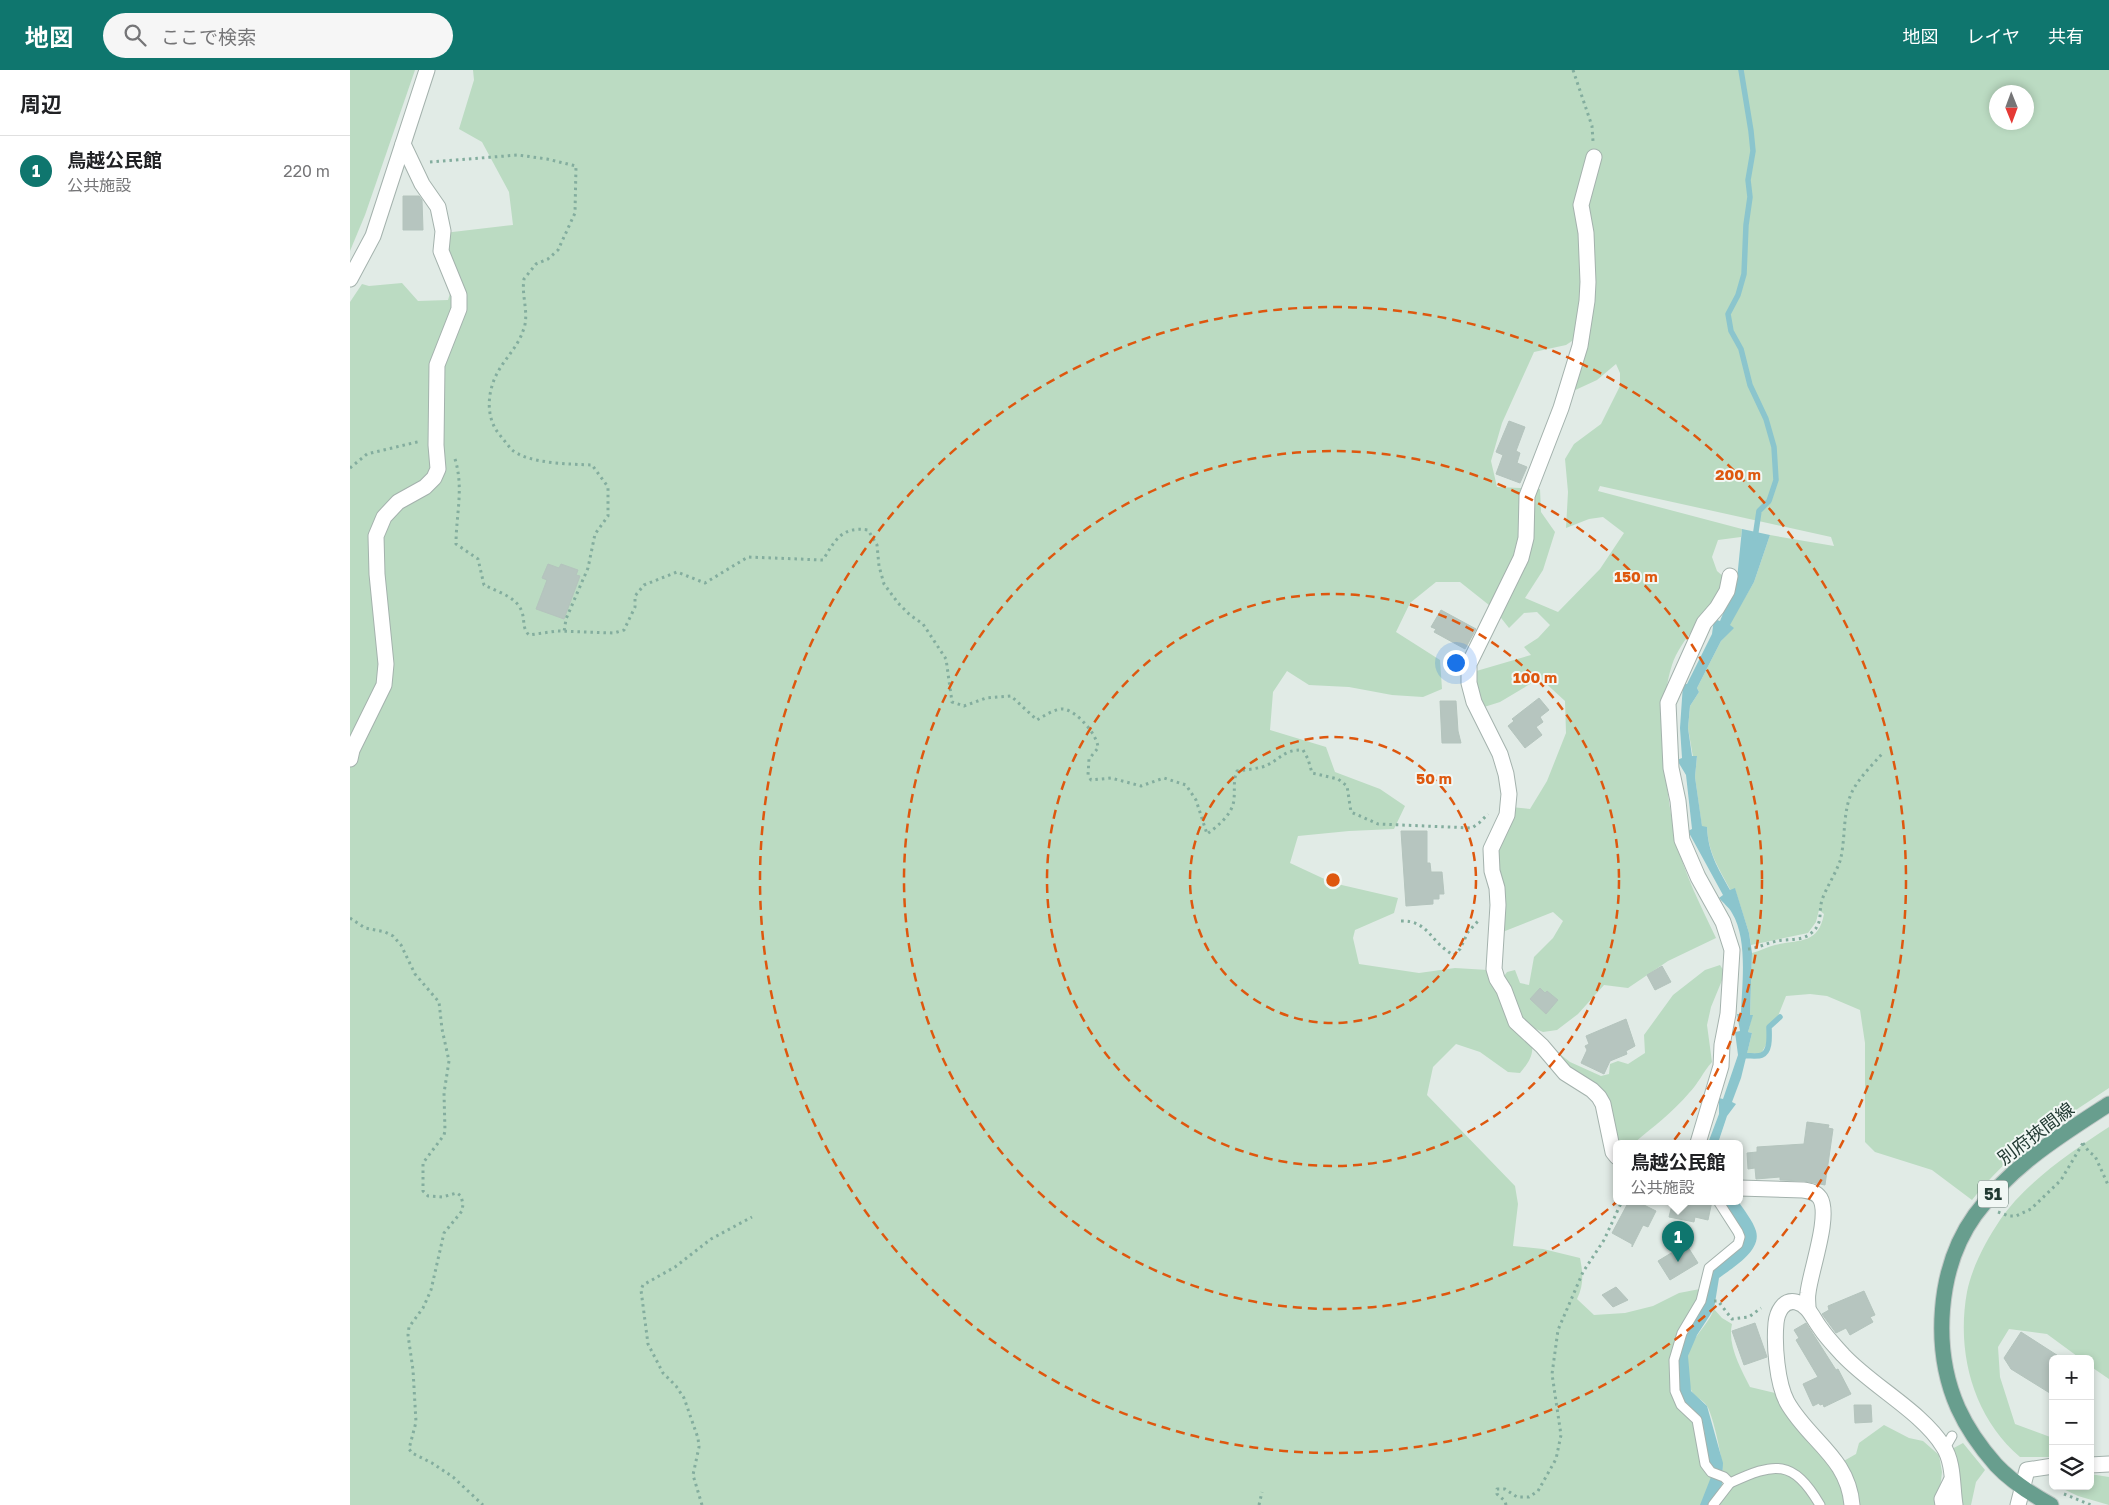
<!DOCTYPE html>
<html lang="ja">
<head>
<meta charset="utf-8">
<style>
  body { margin:0; font-family:"Golos Text","Noto Sans JP",sans-serif; background:#f6f6f6; color:#202124 }
  .controls { position:absolute; right:15px; bottom:15px; display:grid; overflow:hidden; border-radius:8px; box-shadow:0 2px 8px #0003 }
  .controls button { width:45px; height:45px; display:grid; place-items:center; padding:0; border:0; border-bottom:1px solid #e0e0e0; background:#fff; color:#202124; font:25px sans-serif }
  .compass { position:absolute; left:1639px; top:15px; width:45px; height:45px; border-radius:50%; background:#fff; box-shadow:0 2px 8px #0003; rotate:179deg }
  .you { position:absolute; left:1105px; top:592px; width:18px; height:18px; margin:-12px; border:4px solid #fff; border-radius:50%; background:#1a73e8; box-shadow:0 0 0 8px #1a73e833 }
  .badge { display:grid; place-items:center; width:32px; height:32px; border-radius:50%; background:#0f766e; color:#fff; font-size:16px; font-weight:700 }
  .pin { position:absolute; translate:-50% -41px; filter:drop-shadow(0 1px 2px #0008) }
  .pin::after { content:''; position:absolute; top:26px; width:18px; height:15px; background:inherit; clip-path:polygon(0 0,100% 0,50% 100%) }
  .popup { position:absolute; left:1263px; top:1070px; width:130px; height:65px; box-sizing:border-box; display:grid; place-content:center; border-radius:8px; background:#fff; filter:drop-shadow(0 1px 4px #0005); font-size:16px; white-space:nowrap; color:#757577 }
  .popup b { font-size:19px; color:#202124 }
  .popup::after { content:''; position:absolute; left:50%; top:100%; margin-left:-10px; border:10px solid transparent; border-top-color:#fff }
  .list { margin:0; padding:0; list-style:none }
  h2 { display:flex; justify-content:space-between; align-items:center; height:65px; margin:0; padding:0 20px; font-size:21px }
  h2 small { font-size:16px; font-weight:400; color:#757577 }
  .list li { display:grid; grid-template-columns:32px 1fr auto; gap:15px; align-items:center; box-sizing:border-box; height:70px; padding:0 20px; border-top:1px solid #e0e0e0 }
  .list b { display:block; font-size:19px; white-space:nowrap }
  .list p { margin:0; font-size:16px; white-space:nowrap; color:#757577 }
  .list em { font-size:16px; font-style:normal; color:#757577 }
  .icon { flex:none; width:28px; height:28px; fill:none; stroke:currentColor; stroke-width:2; stroke-linecap:round; stroke-linejoin:round }
  .map { position:relative; flex:none; width:1759px; height:1435px; overflow:hidden }
  header { display:flex; align-items:center; gap:30px; box-sizing:border-box; height:70px; padding:0 25px; background:#0f766e; color:#fff }
  header strong { font-size:24px }
  nav { display:flex; gap:28px; margin-inline-start:auto; font-size:18px }
  .search { width:350px; height:45px; background:#f6f6f6; display:flex; align-items:center; gap:12px; box-sizing:border-box; padding:0 18px; border-radius:28px; color:#757577; font-size:19px }
  main { display:flex }
  aside { flex:1; background:#fff }
  .map>svg:first-child { display:block }
  .green { fill:#bbdbc2; fill-rule:evenodd }
  .water { fill:#8bc5cd }
  .lines { fill:none; stroke-linecap:round; stroke-linejoin:round }
  .stream { stroke:#8bc5cd; stroke-width:5.5 }
  .building { fill:#b6c5bf; stroke:#b4c4bd }
  .lane-casing { stroke:#a4b2ad; stroke-width:11 }
  .street-casing { stroke:#a4b2ad; stroke-width:17 }
  .primary-casing { stroke:#c1c8c6; stroke-width:17 }
  .path { stroke:#83ad9e; stroke-width:3; stroke-dasharray:2.5 4; stroke-linecap:butt }
  .lane { stroke:#fff; stroke-width:9 }
  .street { stroke:#fff; stroke-width:15 }
  .primary { stroke:#689e8e; stroke-width:15 }
  .ring { fill:none; stroke:#de570e; stroke-width:2.5; stroke-dasharray:9 6 }
  .labels { text-anchor:middle; stroke-width:4; stroke-linejoin:round; paint-order:stroke }
  .shield { fill:#f1f7f4; stroke:#60736d; stroke-width:1 }
  .shield-label { font-size:16px; font-weight:bold; fill:#223a33 }
  .street-label { font-size:18px; fill:#223a33; stroke:#f1f7f4 }
  .centre { fill:#de570e; stroke:#f1f7f4; stroke-width:2.5 }
  .ring-label { font-size:15px; text-anchor:middle; font-weight:bold; fill:#de570e; stroke:#f1f7f4; stroke-width:4; stroke-linejoin:round; paint-order:stroke }
</style>
</head>
<body>
<header>
<strong>地図</strong>
<div class="search"><svg class="icon" aria-label="search" viewBox="0 0 24 24"><circle cx="10" cy="10" r="6"/><path d="M15 15l6 6"/></svg>ここで検索</div>
<nav><a>地図</a><a>レイヤ</a><a>共有</a></nav>
</header>
<main>
<aside>
<h2>周辺<small></small></h2>
<ul class="list">
<li><span class="badge">1</span><div><b>鳥越公民館</b><p>公共施設</p></div><em>220 m</em></li>
</ul>
</aside>
<div class="map">
<svg width="1759" height="1435" viewBox="0 0 1759 1435">
  <rect width="100%" height="100%" fill="#e1ebe6"/>
  <!-- green -->
  <g class="green">
    <path d="M 0,0 L 65,0 L 15,145 L 0,181 Z"/>
    <path d="M 123,0 L 1759,0 L 1759,1018 C 1707,1053 1662,1079 1622,1130 L 1582,1100 L 1525,1082 L 1515,1072 L 1515,973 L 1510,940 L 1477,926 L 1460,924 L 1436,926 L 1428,946 L 1419,957 L 1418,971 L 1411,984 L 1397,983 L 1402,963 L 1398,962 L 1402,946 L 1400,945 L 1402,883 C 1410,881 1417,877 1425,875 C 1450,869 1468,875 1474,844 L 1469,840 L 1466,852 L 1458,863 L 1401,875 L 1399,863 L 1385,819 L 1381,821 C 1369,798 1358,783 1357,757 L 1352,757 L 1345,707 L 1347,686 L 1343,687 L 1338,658 L 1340,636 L 1349,622 L 1347,618 L 1371,571 L 1383,558 L 1379,555 L 1404,512 L 1420,465 L 1484,476 L 1481,467 L 1250,416 L 1248,421 L 1392,459 L 1391,467 L 1368,470 L 1362,487 L 1367,501 L 1374,507 C 1372,513 1371,520 1368,525 C 1355,550 1331,568 1322,595 C 1307,640 1315,723 1326,769 C 1334,804 1351,836 1366,868 L 1318,891 L 1278,918 L 1254,915 L 1228,944 L 1207,960 L 1193,962 L 1176,955 L 1169,949 L 1152,909 L 1157,902 L 1165,900 L 1170,913 L 1179,915 L 1184,887 L 1203,868 L 1213,851 L 1203,842 L 1150,863 L 1145,780 L 1161,737 L 1180,739 L 1197,711 L 1216,663 L 1215,631 L 1190,608 L 1150,632 L 1131,638 L 1123,602 L 1181,585 L 1174,577 L 1188,568 L 1200,555 L 1187,542 L 1174,543 L 1159,558 L 1144,539 L 1110,512 L 1086,512 L 1060,533 L 1046,562 L 1090,590 L 1092,619 L 1073,627 L 1042,625 L 999,617 L 959,615 L 937,601 L 923,622 L 920,660 L 976,677 L 985,702 L 1030,719 L 1055,736 L 1044,759 L 999,761 L 948,766 L 940,793 L 983,813 L 1048,828 L 1044,843 L 1005,860 L 1003,868 L 1009,894 L 1069,903 L 1105,898 L 1138,900 L 1182,972 C 1184,986 1178,993 1170,1003 L 1158,1002 L 1130,982 L 1106,974 L 1083,997 L 1077,1025 L 1165,1116 L 1168,1134 L 1163,1176 L 1193,1179 L 1230,1188 C 1233,1203 1234,1215 1227,1229 L 1244,1245 L 1275,1243 L 1303,1236 L 1329,1223 L 1350,1219 L 1349,1230 L 1328,1267 L 1350,1383 C 1351,1409 1360,1404 1377,1418 L 1422,1400 L 1443,1405 L 1467,1435 L 0,1435 L 0,232 L 12,214 L 19,216 L 52,213 L 68,231 L 98,230 L 103,214 L 94,163 L 163,155 L 159,122 L 132,72 L 109,59 L 124,10 ZM 1646,22 L 1676,22 L 1676,52 L 1646,52 ZM 1237,261 L 1221,322 L 1247,310 L 1266,294 L 1270,303 L 1270,316 L 1251,354 L 1224,374 L 1215,389 L 1218,422 L 1216,458 L 1239,449 L 1253,447 L 1274,463 L 1250,499 L 1208,542 L 1175,528 L 1193,500 L 1205,462 L 1191,442 L 1190,419 L 1147,417 L 1141,391 L 1152,353 L 1184,282 L 1216,275 Z"/>
    <path d="M 1370,895 L 1375,903 L 1361,937 L 1357,955 L 1362,992 C 1353,1002 1348,1014 1339,1023 C 1323,1042 1303,1057 1284,1073 L 1267,1073 C 1256,1037 1229,1008 1202,982 L 1211,985 L 1220,992 L 1251,1006 L 1259,1004 L 1260,994 L 1268,991 L 1278,994 L 1295,983 L 1294,965 L 1323,925 L 1355,900 Z"/>
    <path d="M 1759,1057 L 1759,1309 L 1740,1296 L 1740,1289 L 1731,1289 L 1697,1264 L 1659,1259 L 1648,1277 L 1650,1307 L 1665,1354 L 1703,1368 L 1703,1387 L 1670,1387 C 1623,1347 1606,1282 1617,1222 C 1622,1197 1636,1171 1650,1150 C 1675,1113 1722,1081 1759,1057 Z"/>
    <path d="M 1364,1239 L 1372,1248 L 1382,1254 C 1377,1275 1391,1299 1400,1317 L 1425,1323 L 1442,1350 L 1491,1409 L 1496,1435 L 1472,1435 L 1435,1396 L 1383,1409 L 1373,1403 C 1373,1391 1363,1345 1357,1336 C 1354,1331 1347,1328 1343,1323 C 1337,1316 1337,1295 1338,1286 C 1341,1267 1358,1256 1364,1239 Z"/>
    <path d="M 1534,1355 L 1559,1368 L 1573,1371 L 1589,1385 L 1592,1402 L 1588,1435 L 1507,1435 L 1492,1392 L 1506,1384 L 1509,1373 Z"/>
    <path d="M 1613,1373 L 1635,1400 L 1626,1412 L 1621,1435 L 1612,1435 L 1611,1415 L 1602,1379 Z"/>
    <path d="M 1740,1404 L 1759,1407 L 1759,1435 L 1728,1426 L 1709,1417 L 1740,1416 Z"/>
  </g>
  <!-- water -->
  <g class="water">
    <path d="M 1392,459 L 1420,465 L 1404,512 L 1380,555 L 1384,558 L 1371,571 L 1347,618 L 1349,622 L 1340,636 L 1338,658 L 1342,686 L 1347,686 L 1345,707 L 1352,756 L 1357,757 C 1358,783 1368,798 1380,820 L 1385,818 L 1399,863 L 1402,883 L 1400,945 L 1403,945 L 1398,962 L 1402,963 L 1391,1008 L 1382,1032 L 1386,1034 L 1377,1046 L 1368,1073 L 1358,1073 L 1369,1044 L 1369,1028 L 1373,1029 L 1388,985 L 1385,962 L 1390,961 L 1387,944 L 1391,944 C 1392,914 1398,869 1382,843 C 1379,837 1373,833 1369,828 L 1373,825 L 1338,761 L 1342,759 L 1336,705 L 1327,690 L 1332,688 L 1330,658 L 1333,614 L 1337,614 L 1362,564 L 1364,549 L 1370,551 L 1387,509 Z"/>
    <path d="M 1373,1131 L 1388,1131 C 1394,1140 1403,1151 1406,1161 C 1412,1181 1382,1198 1369,1208 L 1364,1239 L 1347,1265 L 1338,1286 L 1341,1321 L 1357,1336 L 1373,1393 L 1372,1414 L 1360,1435 L 1350,1435 L 1361,1407 L 1359,1395 L 1354,1360 L 1350,1349 L 1331,1329 L 1327,1305 L 1327,1286 L 1361,1200 L 1394,1172 L 1393,1161 Z"/>
  </g>
  <g class="lines">
    <!-- stream -->
    <g class="stream">
      <path d="M 1391,0 L 1401,61 L 1403,81 L 1398,110 L 1400,127 L 1396,155 L 1394,204 L 1388,225 L 1378,244 L 1381,261 L 1391,279 L 1400,315 L 1416,349 L 1424,377 L 1426,410 L 1419,431 L 1409,441 L 1405,468"/>
      <path d="M 1392,986 C 1397,985 1408,987 1412,985 C 1421,981 1419,965 1419,957 L 1430,947"/>
    </g>
  </g>
  <!-- building -->
  <g class="building">
    <path d="M 53,126 L 69,126 L 72,130 L 73,160 L 53,160 Z"/>
    <path d="M 1159,351 L 1175,357 L 1166,381 L 1170,383 L 1167,393 L 1177,397 L 1170,413 L 1146,404 L 1153,385 L 1146,382 Z"/>
    <path d="M 198,494 L 209,498 L 211,494 L 228,500 L 226,505 L 230,506 L 214,549 L 186,539 L 197,510 L 192,508 Z"/>
    <path d="M 1091,540 L 1126,559 L 1115,579 L 1084,562 L 1086,559 L 1081,557 Z"/>
    <path d="M 1189,628 L 1199,640 L 1190,647 L 1193,652 L 1186,657 L 1192,665 L 1175,678 L 1158,656 L 1164,651 L 1162,649 Z"/>
    <path d="M 1090,631 L 1106,631 L 1108,661 L 1111,673 L 1092,673 Z"/>
    <path d="M 1051,761 L 1077,761 L 1077,793 L 1080,793 L 1081,802 L 1092,802 L 1094,824 L 1089,824 L 1089,829 L 1083,829 L 1083,834 L 1056,836 Z"/>
    <path d="M 1312,896 L 1321,912 L 1305,920 L 1297,905 Z"/>
    <path d="M 1190,918 L 1195,923 L 1197,921 L 1208,930 L 1196,944 L 1180,929 Z"/>
    <path d="M 1276,949 L 1285,976 L 1276,981 L 1277,984 L 1260,991 L 1254,1004 L 1231,993 L 1237,980 L 1235,976 L 1239,974 L 1236,966 Z"/>
    <path d="M 1457,1052 L 1479,1055 L 1478,1058 L 1483,1059 L 1475,1115 L 1454,1111 L 1430,1110 L 1430,1107 L 1406,1109 L 1405,1098 L 1398,1099 L 1397,1083 L 1407,1082 L 1407,1077 L 1454,1074 Z"/>
    <path d="M 1279,1131 L 1286,1131 L 1306,1141 L 1298,1157 L 1293,1155 L 1282,1177 L 1282,1174 L 1262,1163 Z"/>
    <path d="M 1323,1131 L 1362,1131 L 1358,1150 L 1345,1147 L 1344,1152 L 1319,1147 Z"/>
    <path d="M 1336,1174 L 1348,1193 L 1320,1210 L 1308,1191 Z"/>
    <path d="M 1266,1217 L 1278,1230 L 1263,1237 L 1252,1225 Z"/>
    <path d="M 1514,1221 L 1525,1245 L 1520,1247 L 1523,1252 L 1500,1265 L 1496,1258 L 1486,1263 L 1472,1244 L 1479,1240 L 1478,1236 Z"/>
    <path d="M 1405,1253 L 1417,1287 L 1394,1295 L 1382,1261 Z"/>
    <path d="M 1456,1253 L 1486,1300 L 1488,1299 L 1501,1324 L 1474,1337 L 1473,1334 L 1470,1335 L 1469,1333 L 1463,1336 L 1453,1314 L 1468,1307 L 1446,1270 L 1449,1268 L 1444,1260 Z"/>
    <path d="M 1671,1262 L 1713,1289 L 1703,1289 L 1703,1325 L 1661,1299 L 1654,1288 Z"/>
    <path d="M 1504,1335 L 1521,1335 L 1522,1352 L 1505,1353 Z"/>
  </g>
  <g class="lines">
    <!-- lane casing -->
    <g class="lane-casing">
      <g id="lane">
        <path d="M 1368,1131 L 1388,1162 L 1390,1167 L 1388,1174 L 1359,1198 L 1351,1231 L 1332,1263 L 1324,1290 L 1325,1321 L 1331,1335 L 1347,1350 L 1355,1394 L 1361,1402 L 1374,1407 L 1380,1413 C 1425,1392 1443,1389 1470,1435"/>
        <path d="M 1595,1378 L 1602,1366"/>
        <path d="M 1363,1435 L 1380,1413"/>
      </g>
    </g>
    <!-- street casing -->
    <g class="street-casing">
      <g id="street">
        <path d="M 1244,87 L 1231,135 L 1236,163 L 1238,212 L 1237,231 L 1230,276 L 1211,338 L 1177,426 L 1176,468 L 1171,488 L 1119,594 L 1119,613 L 1124,632 L 1150,684 L 1156,704 L 1159,724 L 1157,745 L 1141,779 L 1142,801 L 1147,818 L 1148,835 L 1144,899 L 1147,909 L 1154,920 L 1166,952 L 1192,976 L 1215,1003 L 1242,1020 L 1249,1027 L 1253,1034 L 1263,1082 L 1267,1087"/>
        <path d="M 0,209 L 23,166 L 77,0"/>
        <path d="M 0,689 L 2,680 L 34,615 L 36,594 L 27,504 L 26,466 L 34,447 L 48,432 L 75,417 L 84,408 L 88,399 L 86,375 L 87,295 L 109,239 L 109,225 L 91,181 L 93,161 L 88,137 L 72,114 L 53,74"/>
        <path d="M 1348,1073 L 1371,996 L 1372,975 L 1378,944 L 1382,880 L 1373,852 L 1348,807 L 1332,770 L 1328,731 L 1321,698 L 1318,633 L 1354,553 L 1367,538 L 1377,521 L 1380,506"/>
        <path d="M 1389,1118 L 1453,1120 C 1460,1121 1466,1122 1470,1128 C 1481,1146 1460,1202 1458,1223 C 1457,1228 1458,1233 1458,1238"/>
        <path d="M 1740,1395 L 1759,1394"/>
        <path d="M 1502,1435 C 1498,1387 1459,1371 1437,1332 C 1427,1313 1424,1275 1426,1253 C 1427,1243 1433,1229 1446,1232 C 1459,1235 1463,1249 1471,1259 C 1477,1268 1485,1276 1493,1285 C 1522,1316 1572,1342 1593,1376 C 1604,1392 1602,1416 1605,1435"/>
        <path d="M 1593,1435 L 1592,1429 L 1601,1411"/>
        <path d="M 1668,1435 L 1677,1400 L 1703,1396"/>
      </g>
    </g>
    <!-- primary casing -->
    <g class="primary-casing">
      <path id="primary" d="M 1701,1435 C 1681,1424 1662,1412 1646,1395 C 1631,1378 1617,1358 1608,1338 C 1582,1279 1587,1198 1625,1145 C 1662,1095 1708,1067 1759,1034"/>
    </g>
    <!-- path -->
    <g class="path">
      <path d="M 1223,0 L 1242,56 L 1243,71"/>
      <path d="M 80,92 L 168,85 L 197,89 L 226,96 L 225,143 L 208,180 L 198,189 L 186,194 L 174,209 C 171,226 180,245 173,261 C 167,279 151,292 144,310 C 137,328 137,349 149,364 C 153,369 157,374 161,379 C 177,394 221,394 242,395 L 258,417 L 258,446 L 245,464 L 238,498 L 216,549 L 214,562"/>
      <path d="M 105,389 C 114,418 106,445 106,474 L 128,489 L 134,515 C 148,522 167,527 172,542 C 175,551 172,558 179,565 L 207,561 L 264,563 L 274,560 L 285,537 L 285,526 L 294,515 L 327,502 L 355,513 L 398,487 L 473,490 C 485,470 492,456 518,460 L 527,475 L 529,496 L 534,514 L 548,533 L 560,545 L 573,554 L 596,589 L 602,632 L 614,636 L 636,628 L 661,626 L 687,650 C 694,646 704,639 713,639 C 726,640 748,665 748,678 L 739,689 L 738,705 L 741,710 L 761,708 L 791,716 L 814,708 L 836,715 L 846,730 L 857,764 C 868,756 883,744 884,729 C 885,719 883,711 887,701 C 895,700 904,699 912,697 C 929,692 932,679 953,680 L 958,689 L 962,703 L 988,709 L 997,716 L 1001,742 L 1028,754 L 1122,758 L 1129,753 L 1138,744"/>
      <path d="M 0,398 L 17,384 L 71,371"/>
      <path d="M 0,848 L 15,858 L 35,862 L 43,866 L 51,875 L 65,904 L 89,932 L 92,959 L 99,991 L 94,1023 L 95,1061 L 94,1065 L 73,1093 L 73,1121 L 78,1126 L 92,1127 L 107,1123 L 111,1126 L 113,1134 L 112,1141 L 94,1163 L 81,1220 L 73,1238 L 59,1257 L 58,1265 L 63,1300 L 66,1352 L 59,1379 L 62,1383 L 82,1393 L 103,1407 L 133,1435"/>
      <path d="M 1051,851 C 1079,850 1080,873 1104,885 L 1110,879 L 1118,862 L 1129,850"/>
      <path d="M 1398,879 C 1408,878 1417,873 1427,871 C 1437,869 1452,871 1460,864 C 1474,854 1468,843 1472,830 C 1476,818 1485,805 1490,791 C 1496,770 1492,740 1503,720 C 1510,707 1522,695 1532,684"/>
      <path d="M 1733,1073 L 1739,1082 L 1745,1086 L 1759,1117"/>
      <path d="M 1648,1142 L 1659,1146 L 1666,1146 L 1681,1139 L 1711,1110 L 1733,1073"/>
      <path d="M 1364,1231 L 1368,1231 L 1382,1249 L 1399,1247 L 1411,1238"/>
      <path d="M 1714,1424 L 1741,1435"/>
      <path d="M 352,1435 L 343,1405 L 349,1377 L 348,1368 L 334,1328 L 326,1316 L 313,1303 L 298,1274 L 291,1220 L 293,1215 L 325,1197 L 361,1169 L 402,1147"/>
      <path d="M 909,1435 L 912,1422"/>
      <path d="M 1156,1435 L 1155,1431 L 1147,1424 L 1147,1419 L 1155,1419 L 1167,1427 L 1179,1427 L 1188,1421 L 1206,1389 L 1211,1365 L 1202,1304 L 1208,1260 L 1233,1202 L 1254,1170 L 1272,1131"/>
    </g>
    <!-- lane -->
    <use href="#lane" class="lane"/>
    <!-- street -->
    <use href="#street" class="street"/>
    <!-- primary -->
    <use href="#primary" class="primary"/>
  </g>
  <!-- distance rings -->
  <g class="ring">
    <circle cx="983" cy="810" r="143"/>
    <circle cx="983" cy="810" r="286"/>
    <circle cx="983" cy="810" r="429"/>
    <circle cx="983" cy="810" r="573"/>
  </g>
  <g class="labels">
    <!-- shield labels -->
    <rect class="shield" x="1628" y="1110.5" width="30" height="27" rx="4"/>
    <g class="shield-label">
      <text x="1643" y="1130">51</text>
    </g>
    <!-- street labels -->
    <g class="street-label">
      <text transform="translate(1686 1064) rotate(-37)" y="6">別府挾間線</text>
    </g>
  </g>
  <circle cx="983" cy="810" r="8" class="centre"/>
  <g class="ring-label">
    <text x="1388" y="410">200 m</text>
    <text x="1286" y="512">150 m</text>
    <text x="1185" y="613">100 m</text>
    <text x="1084" y="714">50 m</text>
  </g>
</svg>
<div class="controls">
<button>+</button>
<button>−</button>
<button><svg class="icon" aria-label="layers" viewBox="0 0 24 24"><path d="M12 4l9 5-9 5-9-5zM3 14l9 5 9-5"/></svg></button>
</div>
<svg class="compass" viewBox="-18 -18 36 36"><path d="M0-13l5 13h-10z" fill="#e53935"/><path d="M0 13l5-13h-10z" fill="#757577"/></svg>
<div class="you"></div>
<div class="pin badge" style="left:1328px;top:1192px">1</div>
<div class="popup"><b>鳥越公民館</b>公共施設</div>
</div>
</main>
</body>
</html>
